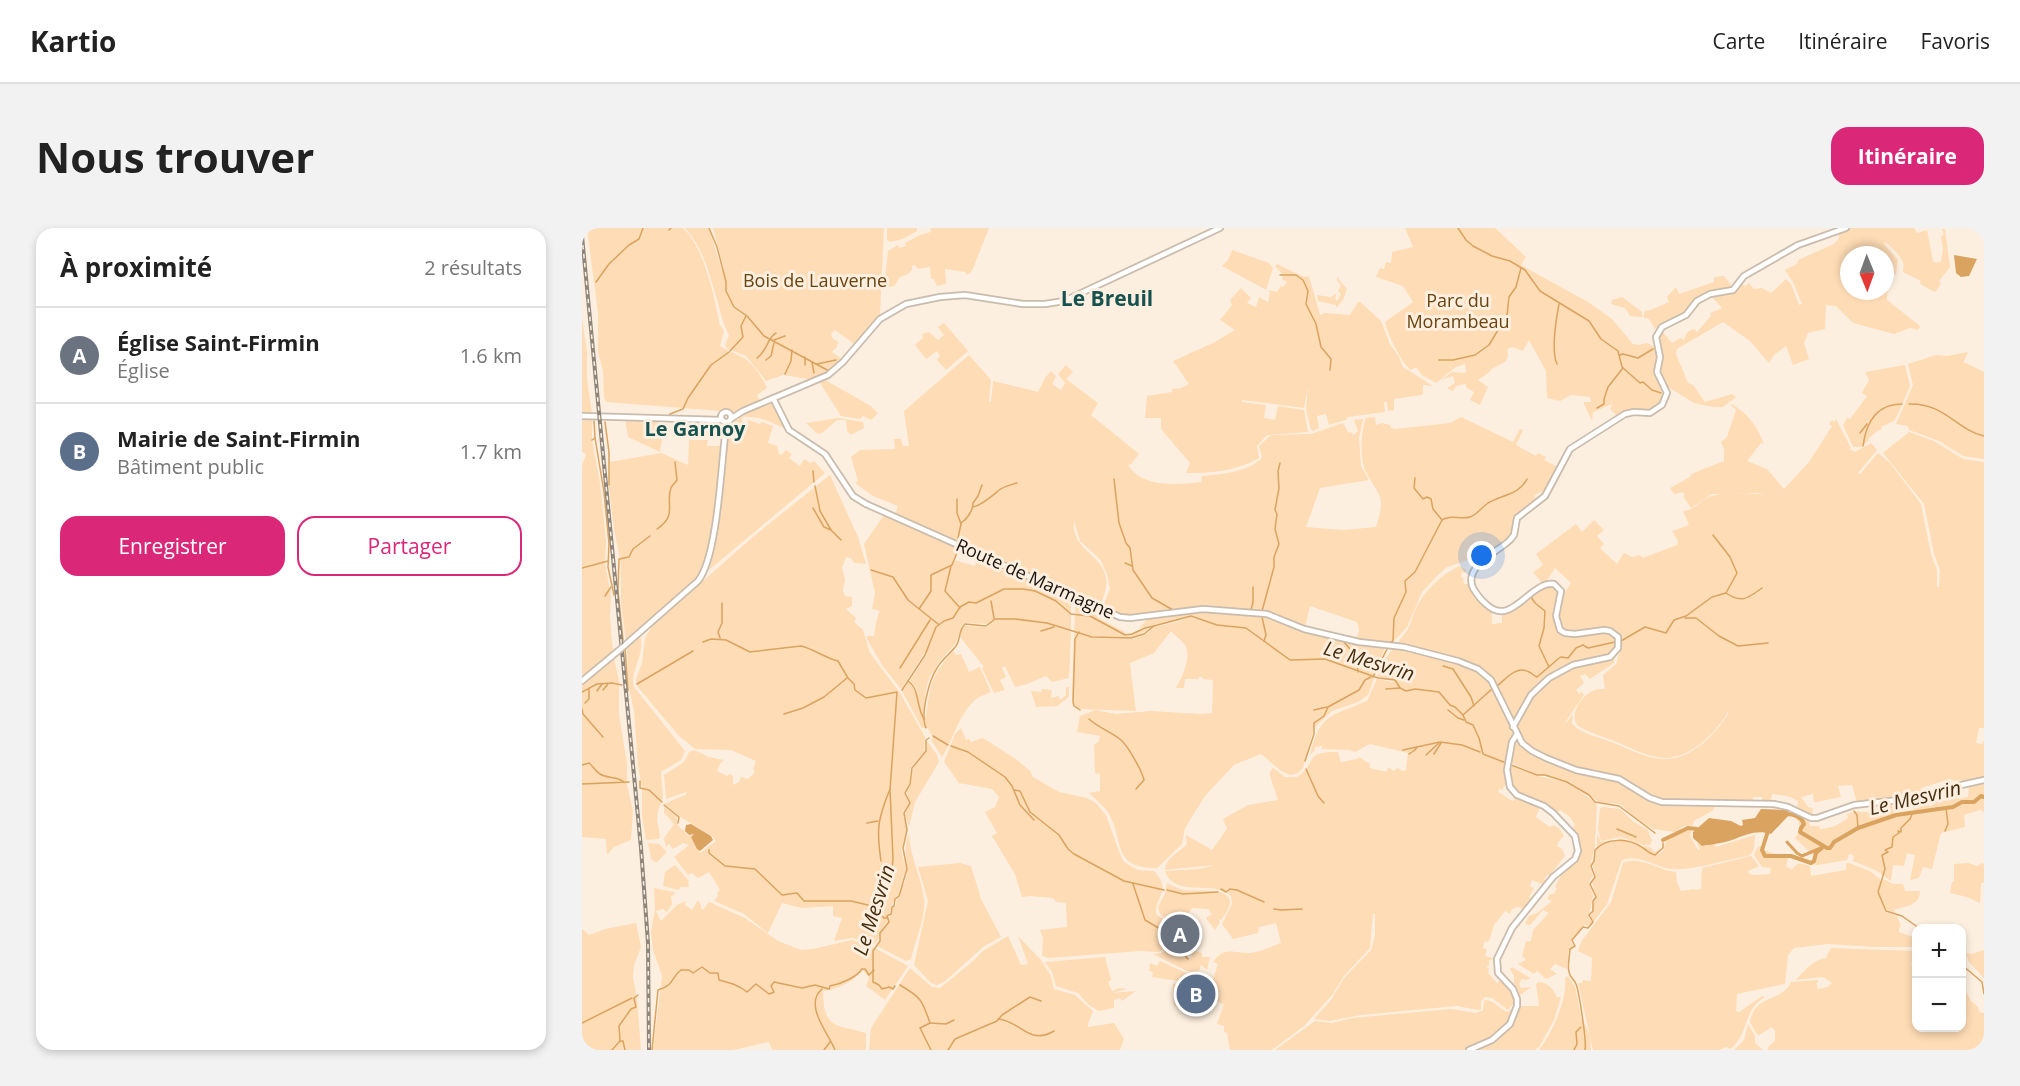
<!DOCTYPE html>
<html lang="fr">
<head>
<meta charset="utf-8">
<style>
  body { margin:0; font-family:"Open Sans",sans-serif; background:#f2f2f2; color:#222 }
  .controls { position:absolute; right:18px; bottom:18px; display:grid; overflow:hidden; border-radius:12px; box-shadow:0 3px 9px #0003 }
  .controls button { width:54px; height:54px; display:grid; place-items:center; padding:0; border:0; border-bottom:2px solid #e0e0e0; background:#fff; color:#222; font:30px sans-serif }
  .compass { position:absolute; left:1258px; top:18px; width:54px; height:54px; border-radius:50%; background:#fff; box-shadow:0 3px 9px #0003; rotate:179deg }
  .you { position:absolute; left:900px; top:328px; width:21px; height:21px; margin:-15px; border:4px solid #fff; border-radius:50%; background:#1a73e8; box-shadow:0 0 0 9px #1a73e833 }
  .badge { display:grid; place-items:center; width:39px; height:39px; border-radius:50%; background:#db2777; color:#fff; font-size:20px; font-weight:700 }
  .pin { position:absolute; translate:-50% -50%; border:3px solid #fff; box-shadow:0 2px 6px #0006 }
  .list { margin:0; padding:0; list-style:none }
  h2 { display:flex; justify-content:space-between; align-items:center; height:78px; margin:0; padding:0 24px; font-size:26px }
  h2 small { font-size:20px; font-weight:400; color:#767676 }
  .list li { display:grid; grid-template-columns:39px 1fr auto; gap:18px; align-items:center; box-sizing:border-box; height:96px; padding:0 24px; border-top:2px solid #e0e0e0 }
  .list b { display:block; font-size:22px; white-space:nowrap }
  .list p { margin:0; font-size:20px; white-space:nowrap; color:#767676 }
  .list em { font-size:20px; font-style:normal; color:#767676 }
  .actions { display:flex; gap:12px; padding:18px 24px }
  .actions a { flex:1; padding:14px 0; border:2px solid #db2777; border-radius:18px; text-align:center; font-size:21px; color:#db2777 }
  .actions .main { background:#db2777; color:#fff }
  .map { position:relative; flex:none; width:1402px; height:822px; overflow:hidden; border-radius:18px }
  header { display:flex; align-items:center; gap:36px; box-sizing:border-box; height:84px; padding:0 30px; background:#fff; border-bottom:2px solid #e0e0e0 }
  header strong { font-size:28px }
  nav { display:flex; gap:33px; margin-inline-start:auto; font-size:21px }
  .intro { display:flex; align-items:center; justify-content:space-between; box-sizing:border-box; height:144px; padding:0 36px }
  h1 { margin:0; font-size:42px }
  .button { padding:15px 27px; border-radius:18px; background:#db2777; color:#fff; font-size:21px; font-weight:700 }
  main { display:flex; gap:36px; padding:0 36px }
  aside { flex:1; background:#fff; border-radius:18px; box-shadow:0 3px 9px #0003 }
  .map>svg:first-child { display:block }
  .green { fill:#fedcb5; fill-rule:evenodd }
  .water { fill:#daa35f }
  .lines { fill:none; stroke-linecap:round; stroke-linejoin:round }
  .stream { stroke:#daa35f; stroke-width:1.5 }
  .canal { stroke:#daa35f; stroke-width:3 }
  .river { stroke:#daa35f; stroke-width:4 }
  .secondary-casing { stroke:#c9bcac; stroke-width:8 }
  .secondary { stroke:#fff; stroke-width:4.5 }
  .rail-casing { stroke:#8f867b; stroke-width:4 }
  .rail { stroke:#fdefdf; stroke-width:1.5; stroke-dasharray:4.5; stroke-linecap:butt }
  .secondary-bridge-casing { stroke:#c9bcac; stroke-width:8; stroke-linecap:butt }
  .secondary-bridge { stroke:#fff; stroke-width:4.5 }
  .labels { text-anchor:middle; stroke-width:6; stroke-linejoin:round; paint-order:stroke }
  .park-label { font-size:18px; fill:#69440f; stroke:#fdefdf }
  .street-label { font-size:18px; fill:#18130e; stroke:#fdefdf }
  .neighbourhood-label { font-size:20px; font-weight:bold; fill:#155250; stroke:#fdefdf }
  .water-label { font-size:20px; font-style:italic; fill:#452e10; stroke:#fdefdf }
  .quarter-label { font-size:21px; font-weight:bold; fill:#155250; stroke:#fdefdf }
</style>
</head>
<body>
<header>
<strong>Kartio</strong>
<nav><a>Carte</a><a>Itinéraire</a><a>Favoris</a></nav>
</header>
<div class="intro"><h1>Nous trouver</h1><a class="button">Itinéraire</a></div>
<main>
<aside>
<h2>À proximité<small>2 résultats</small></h2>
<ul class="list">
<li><span class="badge" style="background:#6b7280">A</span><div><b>Église Saint-Firmin</b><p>Église</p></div><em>1.6 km</em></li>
<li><span class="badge" style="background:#5c6f8a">B</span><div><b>Mairie de Saint-Firmin</b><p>Bâtiment public</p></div><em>1.7 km</em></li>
</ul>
<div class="actions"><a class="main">Enregistrer</a><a>Partager</a></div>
</aside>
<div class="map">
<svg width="1402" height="822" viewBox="0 0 1402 822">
  <rect width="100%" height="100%" fill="#fdefdf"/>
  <!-- green -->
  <g class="green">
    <path d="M 5,0 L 101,0 C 123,21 132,68 138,97 L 142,103 L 138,118 C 145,123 153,125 160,129 C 170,134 181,150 185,160 L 175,167 L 178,174 L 152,184 L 144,181 L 139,183 L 24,174 L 22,169 L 21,143 L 16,124 L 16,85 Z"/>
    <path d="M 103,0 L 127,0 L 140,43 L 142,42 L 131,0 L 302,0 L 298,88 L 272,116 L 253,102 L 249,106 L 251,111 L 256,114 L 255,119 L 250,124 L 260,131 L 244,146 L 232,152 L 201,147 L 184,153 L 164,128 L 144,120 L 143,117 L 147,107 C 141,96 139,87 136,75 C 128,49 122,21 103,0 Z"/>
    <path d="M 305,0 L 335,0 L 335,3 L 321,11 L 308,14 L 305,12 Z"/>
    <path d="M 348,0 L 407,0 L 390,43 L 385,47 L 383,44 L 363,41 L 364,56 L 355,58 L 352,51 L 349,51 L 348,39 L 336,41 L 333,37 L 330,38 L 330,42 L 326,46 L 318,49 L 312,58 L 302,60 L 306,23 L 316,17 L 317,20 L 324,18 L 323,15 L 338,7 L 349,4 Z"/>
    <path d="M 823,0 L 913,0 L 944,29 L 939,37 L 1006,74 L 1030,91 L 1051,116 L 1056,117 L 1065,115 L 1071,118 L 1076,126 L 1074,145 L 1080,159 L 1079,174 C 1066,186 1064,179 1049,182 C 1044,182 1039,186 1034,187 L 1028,181 L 1030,176 L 1011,184 L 1010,193 L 1002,176 L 1002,174 L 1009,174 L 1008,169 L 989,167 L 978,173 L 965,170 L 964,143 L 947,112 L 941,123 L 930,119 L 925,121 C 930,137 915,135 908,143 C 903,148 902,148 896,152 L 906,159 L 898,177 L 888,172 L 892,164 L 884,159 L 884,156 L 874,158 L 871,163 L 865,160 L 873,155 L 871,148 L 859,152 L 870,144 L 882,145 L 884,144 L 883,136 L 874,139 L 854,155 L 840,147 L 834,139 L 829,142 C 819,135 806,107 803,94 L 831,74 L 821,58 L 794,49 L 798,40 L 802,41 L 804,34 L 809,35 L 810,24 L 831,19 Z"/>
    <path d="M 1267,0 L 1332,0 L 1335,5 L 1345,2 L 1351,33 L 1354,35 L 1359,33 L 1361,22 L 1359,9 L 1362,6 L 1360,1 L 1363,1 L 1368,39 L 1357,53 L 1359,56 L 1353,64 L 1338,56 L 1339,53 L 1321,44 C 1321,41 1322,38 1321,35 C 1319,28 1309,18 1303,14 L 1302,16 L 1316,32 L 1314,46 L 1306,46 L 1305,72 L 1338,98 L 1336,102 L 1328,100 L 1312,106 L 1271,95 L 1254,78 L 1244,77 L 1243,101 L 1226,105 L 1222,115 L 1227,131 L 1211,137 L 1204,118 L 1192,127 L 1187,135 L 1168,113 L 1141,94 L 1095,121 L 1094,126 L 1106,155 L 1111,157 L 1123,174 L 1150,166 L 1154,169 L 1141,179 L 1131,179 L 1112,175 L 1083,157 L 1078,147 L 1080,125 L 1076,110 L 1080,103 L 1090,115 L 1098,110 L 1102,112 L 1105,104 L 1112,101 L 1115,104 L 1129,88 L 1128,85 L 1140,80 L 1129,68 L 1149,65 L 1159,55 L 1163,58 L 1167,55 L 1172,61 L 1180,60 L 1189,65 L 1204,51 L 1209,56 L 1217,77 L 1220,76 L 1211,54 L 1203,42 L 1215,36 L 1216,32 L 1252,16 L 1257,10 L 1256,5 ZM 1267,27 L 1303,27 L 1303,63 L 1267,63 Z"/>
    <path d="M 650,22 L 687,35 L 691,40 L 684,62 L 695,64 L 699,58 L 701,59 L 705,54 L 700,51 L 701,47 L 693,38 L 695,36 L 722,49 L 727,48 L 738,87 L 743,85 L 768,87 L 776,74 L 778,74 L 799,93 L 808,116 L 817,129 L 821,139 L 851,158 L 841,157 L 841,166 L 839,167 L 812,171 L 812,182 L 806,183 L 805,174 L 802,174 L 803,184 L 766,189 L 764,192 L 747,197 L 744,186 L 735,188 L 737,200 L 731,203 L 729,202 L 724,181 L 726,158 L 722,180 L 660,172 L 660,174 L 684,177 L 682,190 L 693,192 L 696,178 L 722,182 L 726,204 L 685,207 L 675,218 L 677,230 C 654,243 631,245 604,245 L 608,235 L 579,201 L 579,190 L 563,190 L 565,168 L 590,164 L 590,161 L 599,160 L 607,156 L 591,133 L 631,115 L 653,102 L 638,92 L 650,77 L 648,72 L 659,60 L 669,70 L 665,75 L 674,79 L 677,69 L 686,74 L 688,64 L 640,38 L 646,32 Z"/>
    <path d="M 1142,48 L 1149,57 L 1148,60 L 1137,61 L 1123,66 L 1114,71 L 1103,84 L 1073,101 L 1067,91 L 1061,89 L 1063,83 L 1069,82 L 1087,74 L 1085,69 L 1094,59 L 1097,66 L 1132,54 L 1132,49 Z"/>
    <path d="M 755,49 L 765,61 L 761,72 L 754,80 L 754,77 L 736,73 L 735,67 L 749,69 L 755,65 L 753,70 L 755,73 L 759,66 L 756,63 L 759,57 L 755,53 Z"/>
    <path d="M 1040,69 L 1060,84 L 1060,89 L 1048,88 L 1043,80 L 1029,76 L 1030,72 Z"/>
    <path d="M 0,90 L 5,124 L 5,151 L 10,186 L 0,185 Z"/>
    <path d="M 362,95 L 386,123 L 364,142 L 355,132 L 358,128 L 355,123 L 344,131 L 333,117 L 341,110 L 340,106 L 347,104 L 356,112 L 362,107 L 356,99 Z"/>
    <path d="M 1386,124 L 1381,135 L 1384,135 L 1402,144 L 1402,231 L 1381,228 L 1357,213 L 1327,202 L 1326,198 L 1314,196 L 1331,157 L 1326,136 L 1354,127 L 1365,128 Z"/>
    <path d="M 387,127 L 409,152 L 407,173 L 409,174 L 411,153 L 456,164 L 463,150 L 469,143 L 474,148 L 470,156 L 479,162 L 483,155 L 476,146 L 484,137 L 491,144 L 484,151 L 516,175 L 509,187 L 557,226 L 549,236 L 546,237 C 561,260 595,257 619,254 L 620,248 C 636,247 671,243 680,229 L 677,218 L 689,207 L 729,206 L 761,195 L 766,204 L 771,205 L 770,208 L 776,203 L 772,192 L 781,191 L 777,210 L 779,238 L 787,252 L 738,260 L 724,299 L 761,302 L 794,299 C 805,265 796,269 783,242 C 778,231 779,201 784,190 L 793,189 L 794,197 L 800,195 L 808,197 L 809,200 L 813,201 L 868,195 L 879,189 L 931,214 L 938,201 L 941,202 L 934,217 L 954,228 L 956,225 L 964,229 L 962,232 L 976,239 L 963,266 L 958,264 L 952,268 L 956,273 L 933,291 C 928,310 929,310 913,321 L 905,315 L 902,319 L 910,324 L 865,339 L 858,345 L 840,364 L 825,399 L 814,411 L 803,415 L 774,411 L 777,402 L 775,394 L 728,378 L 723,399 L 690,385 L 622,379 L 543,389 L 520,380 L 528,361 L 525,346 L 518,331 L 498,313 L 492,293 C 488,330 541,327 519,375 L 507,370 L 506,374 L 313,287 L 316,278 L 291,268 L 273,255 L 276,253 L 269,229 L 278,222 L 313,221 L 312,211 L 319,211 L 321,218 L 327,218 L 322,183 Z"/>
    <path d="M 1323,137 L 1328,158 L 1317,184 L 1312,193 L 1299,199 L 1300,201 L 1295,203 L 1286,211 L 1287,212 L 1280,219 L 1271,219 L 1261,197 L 1265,190 L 1268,191 L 1285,168 L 1280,165 L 1287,152 L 1283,144 Z"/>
    <path d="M 243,152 L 289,178 L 296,185 L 289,192 L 281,188 L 278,191 L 259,188 L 238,155 Z"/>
    <path d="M 191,174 L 203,201 C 188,193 177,188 160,189 L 161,198 L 166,198 L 166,192 L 178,196 L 180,194 L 191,198 L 186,215 L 195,218 L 197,226 L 200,227 L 204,222 L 210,226 L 207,230 L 218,238 L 222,231 L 228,235 L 232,233 L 243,245 L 127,342 L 131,326 L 146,199 L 154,192 L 157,192 L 157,187 Z"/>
    <path d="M 1150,176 C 1166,186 1176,199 1182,216 L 1179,215 L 1165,233 L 1185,241 L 1202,261 L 1227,234 L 1250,198 L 1247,196 L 1250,192 L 1252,194 L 1254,191 L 1269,220 L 1267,221 L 1273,224 L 1289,215 L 1295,222 L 1276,245 L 1278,246 L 1296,225 L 1308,235 L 1339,276 L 1349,326 L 1355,342 L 1355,359 L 1357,359 L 1358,342 L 1352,326 L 1342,276 L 1301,225 L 1327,204 L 1352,213 L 1381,231 L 1402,234 L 1402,500 L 1397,500 L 1394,515 L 1400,516 L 1402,512 L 1402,551 L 1381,556 L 1379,552 L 1372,553 L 1368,551 L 1339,560 L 1340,567 L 1275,575 L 1270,557 L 1256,558 L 1259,569 L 1235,574 L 1232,574 L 1231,566 L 1219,569 L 1226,579 L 1231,580 L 1230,588 L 1215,581 L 1216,573 C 1207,568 1201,567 1190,566 L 1189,574 L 1180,574 L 1180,569 L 1171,569 L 1170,574 L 1080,572 L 1039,550 L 1000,541 L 959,527 L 942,516 L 935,500 C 956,448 981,441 1032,430 L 1032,435 L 1008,451 L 1003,446 L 998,448 L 1002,455 L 994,462 L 997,466 L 1000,464 L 1002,467 L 984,493 L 984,495 L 991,486 L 990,496 C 1001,507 1018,509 1032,515 C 1047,521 1064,530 1080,531 C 1108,533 1133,507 1146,486 L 1147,482 C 1136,503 1110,530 1083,530 C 1068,530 1049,520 1035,514 C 1022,509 1008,505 996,498 C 986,487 1000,466 1013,462 C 1015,461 1022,461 1023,461 L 1021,447 L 1034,436 L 1039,419 L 1037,407 L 1030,400 L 992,406 L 980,402 C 972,386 978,369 989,355 L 973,340 L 964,354 L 960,355 L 951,344 L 961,337 L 954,326 L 994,296 L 1000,304 L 1012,292 L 1022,302 L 1015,308 L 1022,316 L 1018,320 L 1035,336 L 1042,325 L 1050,329 L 1058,327 L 1061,330 L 1095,317 L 1096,313 L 1090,303 L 1107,297 L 1101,283 C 1113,282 1119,271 1130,268 C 1145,264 1173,265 1188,268 L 1175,265 L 1130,266 L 1109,280 L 1101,268 L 1103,267 L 1101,264 L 1092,266 L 1088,260 L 1108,249 L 1109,246 L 1142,233 L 1142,221 L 1139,214 L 1145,209 L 1154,182 L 1149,177 Z"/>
    <path d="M 0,190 L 10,192 L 10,212 L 18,255 L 24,313 L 23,335 L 29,368 L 28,389 L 31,424 L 3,447 L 0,446 L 0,238 L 4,226 L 0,224 Z"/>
    <path d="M 256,190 L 281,194 L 282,200 L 269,207 L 265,203 L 264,192 L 255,192 L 240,205 L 236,206 L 224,195 Z"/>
    <path d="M 43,191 L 83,193 L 78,224 L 46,209 Z"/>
    <path d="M 107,212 L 126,212 L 125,218 L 140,218 L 126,329 L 115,351 L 44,413 L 39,375 L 39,336 L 32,301 L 27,260 L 28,234 L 79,225 L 106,237 Z"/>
    <path d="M 248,247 L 276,309 L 284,336 L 272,335 L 269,330 L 264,329 L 260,340 L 263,351 L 261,363 L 263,368 L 270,369 L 270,378 L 264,381 L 274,390 L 272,394 L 281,402 L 288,425 L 318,465 L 343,509 L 342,524 L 329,539 L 327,556 L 323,565 L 327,575 L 321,584 L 325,600 L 319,622 L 324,641 L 316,666 L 309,678 L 308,685 L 304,689 L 306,693 C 299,700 299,709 293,716 L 270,710 L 252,713 L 260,690 L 251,688 L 251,678 L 220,680 L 200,675 L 186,705 L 162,686 L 132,673 L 136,668 L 135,665 L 138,662 L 127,644 L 116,650 L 110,645 L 106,647 L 92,629 L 107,617 L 101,615 L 91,621 L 87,616 L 84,619 L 82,610 L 92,596 L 82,585 L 82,579 L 95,588 L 95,596 L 100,602 L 101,601 L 106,608 L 111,606 L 109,609 L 118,625 L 134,613 L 130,608 L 100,590 L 82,576 L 105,566 L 104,564 L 84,571 L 82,547 L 102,534 L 107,524 L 112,522 L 127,529 L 142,532 L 138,536 L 135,543 L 145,548 L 148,546 L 151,548 L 151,557 L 157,554 L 159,549 L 166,551 L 173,544 L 171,541 L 174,533 L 149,522 L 113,521 L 97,508 L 55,458 L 54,451 L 60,435 L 63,410 L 71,397 L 172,308 Z"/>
    <path d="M 302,287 L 376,320 L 372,332 L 393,338 L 395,328 L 487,370 L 489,374 L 489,402 L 474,398 L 489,404 L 487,450 L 470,454 L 464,448 L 445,456 L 433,459 L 423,438 L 420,440 L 424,449 L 418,452 L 423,462 L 412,465 L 400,440 L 402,439 L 378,409 L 379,403 L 382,398 L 405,399 L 408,396 L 382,395 L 380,397 L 374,415 L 357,434 L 348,448 L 344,461 L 341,487 L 344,489 C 348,457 349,448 371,423 L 374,427 L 379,426 L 387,444 L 398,439 L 409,464 C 405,466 400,467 396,470 C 377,483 372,511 360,529 L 349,512 L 351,510 L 346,500 L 340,500 L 320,463 L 327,454 L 336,467 L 334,460 L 328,453 L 345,426 L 343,424 L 319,461 L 300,437 L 285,411 L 285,408 L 292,408 C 294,398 293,394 298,383 L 290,381 L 293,365 L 282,316 Z"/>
    <path d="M 877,338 L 884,342 L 883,345 L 880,344 L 879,349 L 881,350 L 882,356 L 887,356 L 903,377 L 910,383 L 910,396 L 920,395 L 920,385 C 940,382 950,358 972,357 L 977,363 C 976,372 972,382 972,392 C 973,414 1011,405 1026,404 L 1034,410 L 1034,421 L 1031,425 L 988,436 L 961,451 L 946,467 L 932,493 C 924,477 918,458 905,445 C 890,430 839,422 817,416 L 817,413 C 830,398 827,396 834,380 C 843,362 859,347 877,338 Z"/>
    <path d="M 493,375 L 500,378 L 502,375 L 517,382 L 516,390 L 543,404 L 544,406 L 540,408 C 551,408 559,400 569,400 L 551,410 L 513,409 L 492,403 L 493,387 L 508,387 L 493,385 Z"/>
    <path d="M 620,383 L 684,388 L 721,403 L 761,413 L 802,419 L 802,422 L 786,467 L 776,474 L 750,483 L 732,500 L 721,540 C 707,558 692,535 679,526 L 652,537 L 623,568 L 603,600 L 600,616 L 575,640 C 530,640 543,616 527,586 C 522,578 514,572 507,565 L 518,563 L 518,546 L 513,545 L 512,517 L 517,513 L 518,508 L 495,504 L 498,488 L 513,482 L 534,486 L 569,483 L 618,486 L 630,485 L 631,452 L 621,451 L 620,449 L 617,449 L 617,451 L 603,451 L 602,460 L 594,460 C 600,449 610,429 603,417 C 600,412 593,408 589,403 L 572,425 L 548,435 L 554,483 L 498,481 L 494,479 L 490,471 L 492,405 L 499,405 L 511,410 L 551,411 L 562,407 L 573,399 L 595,394 L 607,389 L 636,397 L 608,387 L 595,393 L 557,400 L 563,394 L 564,390 Z"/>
    <path d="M 58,407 C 64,426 47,444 52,459 L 103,523 L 99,532 L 79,544 L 81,569 L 76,583 L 75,592 L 78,608 L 77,611 L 64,612 L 60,587 L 60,559 L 56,538 L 52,483 L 46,455 L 45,418 Z"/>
    <path d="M 812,419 L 882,437 C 891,441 903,446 909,455 C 915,464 931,496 930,507 C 928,523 918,542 925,557 L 921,559 L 921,562 L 917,561 L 916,564 C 922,566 924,571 931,573 L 934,569 L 958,579 L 954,589 L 968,599 L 971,597 L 977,600 L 982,608 L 976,614 L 975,618 L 980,621 L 983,628 L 968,647 L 965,647 L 962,652 L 965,653 L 962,657 L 950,652 L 948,658 L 952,660 L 947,669 L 950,672 L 943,681 L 936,679 L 930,681 L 928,686 L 923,683 L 912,697 L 907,713 L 902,714 L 901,720 L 905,721 L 903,728 L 913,731 L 907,732 L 907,737 L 904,739 L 907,740 L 906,745 L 915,755 L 919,752 L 931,765 L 934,773 L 926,782 L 910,770 L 903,769 L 899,773 L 899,781 L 896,782 L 875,778 L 779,787 L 748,793 L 732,791 L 749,772 L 762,750 L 789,722 L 793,707 L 793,686 L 791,685 L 788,720 L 761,749 L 751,766 L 722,798 L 690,822 L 648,822 L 645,805 L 642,804 L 642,798 L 635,796 L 642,776 L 633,773 L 627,765 L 621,766 L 620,760 L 624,753 L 630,755 L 636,736 L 631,734 C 642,718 652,725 666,725 C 676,725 690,718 699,715 L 694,695 L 677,699 L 676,705 L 651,711 L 640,696 L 650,676 L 649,668 C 630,651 593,671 583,643 L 617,641 L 633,637 L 583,642 C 584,629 597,625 605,616 L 604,607 L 630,622 L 645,601 L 641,591 L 666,577 L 696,572 L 688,548 L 688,544 L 691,540 L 703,549 L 715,549 C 736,535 721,523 756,524 L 759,534 L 775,531 L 777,529 L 788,536 L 788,540 L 805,544 L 806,539 L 812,543 L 815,540 L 821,543 L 824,542 L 826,525 L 788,516 L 773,524 L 767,522 L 740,521 L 740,518 L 733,519 L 733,522 L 728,527 C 738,485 750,488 785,473 L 795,451 L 810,454 L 813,452 L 795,449 L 801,434 Z"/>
    <path d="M 32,429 L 37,454 L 37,486 L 45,536 L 45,557 L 51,583 L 49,612 L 32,619 L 25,627 L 24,611 L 0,609 L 0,456 Z"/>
    <path d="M 484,459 L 487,459 L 487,469 L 475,478 L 454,479 L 449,463 L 459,464 L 460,461 L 470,462 L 469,470 L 477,468 L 478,472 L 484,467 Z"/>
    <path d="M 379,500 L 384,512 L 387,511 L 389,514 L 400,510 L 404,512 L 434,531 L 448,543 L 451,549 L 477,564 L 505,570 L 514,575 L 524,587 L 538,626 L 542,634 L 556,642 L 572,643 C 591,664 573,666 574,686 L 593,700 L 606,705 L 605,709 L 576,724 L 558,723 L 467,730 L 460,728 L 461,710 L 458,702 L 485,699 L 484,675 L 474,674 L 471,670 L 448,668 L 440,669 L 433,646 L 410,608 L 415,605 L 403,584 L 413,579 L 417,569 L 410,561 L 377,555 L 362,534 L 373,506 Z"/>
    <path d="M 345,513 L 355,527 L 357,534 L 333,574 L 327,599 L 323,587 L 328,575 L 324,562 C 331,555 328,546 332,539 C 337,528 346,526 345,513 Z"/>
    <path d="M 934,513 L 947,524 L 970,535 L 1033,552 L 1071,573 L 1122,576 L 1139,579 L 1133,579 L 1130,583 L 1112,593 L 1111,597 L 1102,598 L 1093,604 L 1071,601 L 1053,590 L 1038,576 L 1017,574 L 988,554 L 951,545 L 930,535 Z"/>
    <path d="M 931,538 L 956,548 L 987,555 L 1015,576 L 1013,617 L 1008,639 L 1011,648 L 1007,654 L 1011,668 L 1007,687 L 1008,695 L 1006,698 L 1002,697 L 989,713 L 991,718 L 987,720 L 985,741 L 973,736 L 968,741 L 975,746 L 964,751 L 955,743 L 952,746 L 936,736 L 944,732 L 940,728 L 944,713 L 949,713 L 951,702 L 967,685 L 961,682 L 948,697 L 943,696 L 947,688 L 955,685 L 970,673 L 965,671 L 968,666 L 972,666 L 975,660 L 973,659 L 982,641 L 997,630 L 999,626 L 999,619 L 990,601 L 993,597 L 987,588 L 978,582 L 975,585 C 961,574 942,573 930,560 L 927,545 L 929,539 Z"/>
    <path d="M 1402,554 L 1402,584 L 1398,582 L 1382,587 L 1383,599 L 1359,605 L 1350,641 L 1341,639 L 1337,650 L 1328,652 L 1333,627 L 1325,625 L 1322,638 L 1311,637 L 1309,653 L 1293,642 L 1271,633 L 1272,628 L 1267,626 L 1265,632 L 1236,637 L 1227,636 L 1232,633 L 1232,628 L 1213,610 L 1218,603 L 1217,594 L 1211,588 L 1212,585 L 1226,591 L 1228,598 L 1237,598 L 1238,601 C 1254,599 1253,598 1266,590 L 1265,586 L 1276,583 L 1277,584 L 1288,584 L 1287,577 L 1310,575 L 1312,585 L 1332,582 L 1331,577 L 1344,574 L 1348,578 L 1351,577 L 1349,568 L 1357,566 L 1356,570 L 1359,573 L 1364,572 L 1363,566 L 1372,561 L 1377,571 L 1386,569 L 1387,557 Z"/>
    <path d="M 1022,579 L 1038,581 L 1052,594 L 1066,602 L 1070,613 L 1068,617 L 1061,617 L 1039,609 L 1019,613 L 1016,601 L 1018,580 Z"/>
    <path d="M 1107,599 L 1110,600 L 1108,608 L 1116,622 L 1118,621 L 1115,615 L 1124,618 L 1132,615 L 1134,619 L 1173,607 C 1172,615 1174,624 1166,628 C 1141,632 1116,642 1091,641 C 1073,640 1058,625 1040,632 L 1025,676 L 1007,700 L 1013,667 L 1010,653 L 1014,649 L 1011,638 L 1015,617 L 1015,606 L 1019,614 L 1040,611 L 1061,618 L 1068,619 L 1073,624 L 1079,620 L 1075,628 L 1082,622 C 1083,605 1095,609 1107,599 Z"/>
    <path d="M 327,606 C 328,629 339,648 342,671 C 344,688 333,714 329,731 L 324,733 L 295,718 C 299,712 298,708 300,703 C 305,694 309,691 310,680 L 314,677 C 314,668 321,660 324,651 C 328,634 319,625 327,606 Z"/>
    <path d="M 66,615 L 77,616 L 85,624 L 74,635 L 69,631 Z"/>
    <path d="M 1181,617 L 1181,622 L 1206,630 L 1204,638 L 1210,642 C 1215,634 1218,635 1228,638 L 1229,648 L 1264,642 L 1264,635 L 1267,635 L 1288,643 L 1298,651 L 1299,654 L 1301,651 L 1311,656 L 1321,656 L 1323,663 L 1338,663 C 1338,678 1323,678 1312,682 L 1313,685 L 1303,681 L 1299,670 L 1303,684 L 1315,688 L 1319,698 L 1317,700 L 1317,704 L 1334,710 L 1334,719 L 1291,719 L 1246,716 L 1212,720 L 1206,727 L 1203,756 L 1155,766 L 1154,783 L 1157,784 L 1180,768 L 1183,769 C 1160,782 1168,806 1148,821 L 1145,819 L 1136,822 L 1011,822 L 996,755 L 1000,755 L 1001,752 L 1009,753 L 1010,730 L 996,723 L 999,714 L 1029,674 L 1041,635 C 1058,627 1077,643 1094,644 L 1095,655 L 1099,663 L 1113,661 L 1113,662 L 1119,661 L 1120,640 L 1169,628 L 1177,638 L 1166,643 L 1167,646 L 1172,647 L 1188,646 L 1189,640 L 1180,639 L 1172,627 L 1175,620 Z"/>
    <path d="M 378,635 L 389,638 L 399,671 L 419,709 L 401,719 L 362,754 L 355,757 L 349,755 L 332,737 L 346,673 L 336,639 Z"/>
    <path d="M 1386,635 L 1396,638 L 1399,635 L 1402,636 L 1402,655 L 1399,655 L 1398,675 L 1385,669 L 1368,665 L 1370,654 L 1372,653 L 1372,636 Z"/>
    <path d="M 93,637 L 107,653 L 106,655 L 107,659 L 99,659 L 96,662 L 81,658 L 83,644 Z"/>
    <path d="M 585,655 C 591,658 597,661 603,662 C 614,664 647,658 648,674 C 648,680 642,688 639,692 L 636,691 L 638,694 L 633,702 L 624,690 L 630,686 L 626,681 L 610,680 L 606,686 L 607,691 L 597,694 L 598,697 L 594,698 L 578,686 L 576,679 L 583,666 Z"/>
    <path d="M 72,660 L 92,664 L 93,666 L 89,668 L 90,676 L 85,684 L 81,681 L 74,683 L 79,693 L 95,677 L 104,673 L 103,677 L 110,682 L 116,672 L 119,677 L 119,680 L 121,682 L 127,674 L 163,690 L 196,713 L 219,722 L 231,721 L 270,712 L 291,719 L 326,738 L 303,772 L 284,758 L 287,750 L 281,742 C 272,753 255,762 241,763 C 242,801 252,796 284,805 L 284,822 L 190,822 L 187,814 L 151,822 L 71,822 L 80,748 L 71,722 L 69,704 L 73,682 Z"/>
    <path d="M 54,695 L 59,719 L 52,737 L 51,749 L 55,771 L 59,822 L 0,822 L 0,701 L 7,707 L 23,701 Z"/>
    <path d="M 426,708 L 439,737 L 446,736 L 436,708 L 459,732 L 469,748 L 472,761 L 493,767 L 511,783 L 506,796 L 506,799 L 532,795 L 542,811 L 538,822 L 287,822 L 289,800 L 328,740 L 350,759 L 358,760 L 390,734 L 401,723 Z"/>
    <path d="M 602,712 L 597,719 L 603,723 L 604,729 L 609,730 L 610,722 L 620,725 L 620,729 L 628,729 L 625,742 L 619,737 L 616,746 L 603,742 L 571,726 L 579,725 Z"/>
    <path d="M 1249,720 L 1334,723 L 1334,729 L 1331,729 L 1329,737 L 1334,738 L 1334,800 L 1380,800 L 1380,756 L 1389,773 L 1396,779 L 1397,784 L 1402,785 L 1402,822 L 1185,822 L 1187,818 L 1193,813 L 1193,803 L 1190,799 L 1177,807 L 1174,805 L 1168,794 C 1173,765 1200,775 1209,754 L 1236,752 L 1236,755 L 1234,755 L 1236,761 L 1246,759 L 1250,755 L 1241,749 L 1214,752 C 1222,743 1233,730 1246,730 L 1244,729 Z"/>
    <path d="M 1402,722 L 1402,750 L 1387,734 L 1383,725 L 1390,726 Z"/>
    <path d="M 523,729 L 529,752 L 526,754 L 530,763 L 538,760 L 545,761 L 530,765 L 554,763 L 540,773 L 538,770 L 532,772 L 532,780 L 517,783 L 507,777 L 496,765 L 474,758 L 470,744 L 463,734 Z"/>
    <path d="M 578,733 L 604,745 L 604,748 L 597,750 L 596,753 L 570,749 L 571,744 L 567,743 L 568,735 L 575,738 Z"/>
    <path d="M 930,739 L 948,750 L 945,752 L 940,751 L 937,756 L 939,760 L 949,759 L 937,768 L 930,757 L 932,755 L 932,748 L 928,741 Z"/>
    <path d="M 986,748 L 993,758 L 1000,793 L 1001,792 L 1008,808 L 1009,822 L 957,822 C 970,805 986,771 983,750 Z"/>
    <path d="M 956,754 C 966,754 971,761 975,769 L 979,769 L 972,792 L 957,819 L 953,822 L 893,822 C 913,814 933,801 937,778 L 957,778 L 954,756 Z"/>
    <path d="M 602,755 L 601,764 L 619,771 L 620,781 L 592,778 L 591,756 Z"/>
    <path d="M 904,772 C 914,773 918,782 926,784 L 934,777 C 923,804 909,814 881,822 L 693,822 L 733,793 L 750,795 L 770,790 L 869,781 L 894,785 L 901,782 L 902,773 Z"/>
    <path d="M 1166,796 L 1173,808 L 1173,815 L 1181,822 L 1152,822 L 1162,812 Z"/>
  </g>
  <!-- water -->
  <g class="water">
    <path d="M 1372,27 L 1395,31 L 1387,48 L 1379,49 L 1374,45 Z"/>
    <path d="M 1179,581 L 1205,582 L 1208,586 L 1189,606 C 1175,602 1166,606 1153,611 C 1143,615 1131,616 1120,618 L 1111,610 L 1111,604 L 1127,590 L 1149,593 L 1159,598 L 1161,597 L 1160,592 L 1173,590 Z"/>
    <path d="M 109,596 L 129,608 L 131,612 L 118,623 L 115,621 L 109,609 L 112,606 L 107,607 L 103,603 L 104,597 Z"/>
  </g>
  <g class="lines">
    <!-- stream -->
    <g class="stream">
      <path d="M 127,0 L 135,19 L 144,54 L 144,63 L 152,79 L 165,88 L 182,108 L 247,143"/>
      <path d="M 876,0 L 884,12 L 891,18 L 910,28 L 928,33 L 943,42 L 958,63 L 1007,93 L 1019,111 L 1036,123 L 1040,139 L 1058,155 L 1061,154 L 1070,162 L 1079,165"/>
      <path d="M 87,2 L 89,0"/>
      <path d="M 698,47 L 714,47 L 721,52 L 726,63 L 724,76 L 734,96 L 739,119 L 749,131 L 748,142"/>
      <path d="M 14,54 L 27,36 L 47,17 L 57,11 L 61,0"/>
      <path d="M 192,112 L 203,108"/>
      <path d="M 148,123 L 161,109 L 159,98 L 164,88"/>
      <path d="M 1038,127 L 1041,126 L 1056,130 L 1071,121"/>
      <path d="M 223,129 L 223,137"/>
      <path d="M 175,130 C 186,122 185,110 194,105"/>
      <path d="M 184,132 L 189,128 L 192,115"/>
      <path d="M 857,132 L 871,132 L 893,127 L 907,117 L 925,87 L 927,69 L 934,59 L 939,40"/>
      <path d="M 230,134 L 232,145"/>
      <path d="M 235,136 L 254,132"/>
      <path d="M 975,136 C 969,123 974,92 977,76"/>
      <path d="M 203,146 L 209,133 L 210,122"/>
      <path d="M 1327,176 C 1363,175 1373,201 1402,208"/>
      <path d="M 1015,180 L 1022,176 L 1022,171 L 1026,159 L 1041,140"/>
      <path d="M 87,188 L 88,186 L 101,181 L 106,170 L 129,137 L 147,124"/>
      <path d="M 23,194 L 27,224 L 27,257"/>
      <path d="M 1278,205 L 1285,196"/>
      <path d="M 13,210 L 22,264 L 27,315 L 26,339 L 32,367"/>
      <path d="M 10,212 L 13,210 L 12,193"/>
      <path d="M 1281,218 C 1284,195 1294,176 1320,176"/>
      <path d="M 231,243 L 232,254"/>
      <path d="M 833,250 L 832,260 L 841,271 L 845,269 L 849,271 L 851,281 L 860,292"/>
      <path d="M 532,251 L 537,295 L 544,315 L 548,320 L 551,342 L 570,370 L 591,382"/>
      <path d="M 233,258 L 238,283 L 249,302 L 259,312"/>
      <path d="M 375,271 L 375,285 L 379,296 L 376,310 L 379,316"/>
      <path d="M 391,279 C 400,277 409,269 416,263 C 421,258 429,257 435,255"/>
      <path d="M 231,280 L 242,299 L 249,302"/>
      <path d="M 379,295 C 385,291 391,283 391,275 L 396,268 L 400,257"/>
      <path d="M 75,301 C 96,287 83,276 89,260 C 90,257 93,255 95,252 L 93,234"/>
      <path d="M 543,335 L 550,338"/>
      <path d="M 369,338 L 363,363 L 378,380"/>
      <path d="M 0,340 L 26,333"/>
      <path d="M 289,342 L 311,349 L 326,372 L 356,396"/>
      <path d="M 1144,365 C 1160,376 1166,370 1180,360"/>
      <path d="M 23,368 L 29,359"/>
      <path d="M 949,369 L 953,375 L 963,383 L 962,400 L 957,418 L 967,439"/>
      <path d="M 409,373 L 412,390"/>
      <path d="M 337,381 L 349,363 L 349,347 L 370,337 L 377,320"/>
      <path d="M 669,382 L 671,374 L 671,359"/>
      <path d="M 676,383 L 680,383 L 692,339 L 692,329 L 697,316 L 693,301 L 695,286 L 693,282 L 697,260 L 696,243 L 698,235"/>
      <path d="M 680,389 L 684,407 L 682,413"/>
      <path d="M 1103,390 L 1114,390 L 1137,408 L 1156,418 L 1186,415"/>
      <path d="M 459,403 L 472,399"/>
      <path d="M 497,404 L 493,411 L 491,474 L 492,478 L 498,482"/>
      <path d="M 138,410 L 136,404 L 140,395 L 140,375"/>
      <path d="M 41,412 L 36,363 L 37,331 L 47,329 L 51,321 L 68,308"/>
      <path d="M 1039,413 L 1063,399 L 1084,405 L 1092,392 L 1104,388 L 1130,369 L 1144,365 L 1155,345 L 1148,329 L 1131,307"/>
      <path d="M 121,414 L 129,411 L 144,412 L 168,424 L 219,418 C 232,421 243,430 256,433 L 266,450 L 272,456 L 273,462 L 284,470 L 315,464 L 308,562 L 311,630 L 310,643"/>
      <path d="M 762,414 L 774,428 L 776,444"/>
      <path d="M 807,415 L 811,413 L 812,390 L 824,364 L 823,353 L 833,344 L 860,292 C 869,286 878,292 888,289 C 895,287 900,279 906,275 C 920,267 938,266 945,251"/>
      <path d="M 43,420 L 46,463"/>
      <path d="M 861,438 L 871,441 L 889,469 L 892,478"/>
      <path d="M 318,440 L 348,392"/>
      <path d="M 791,449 L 806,419"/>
      <path d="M 55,456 L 111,423"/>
      <path d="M 915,458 C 924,451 934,437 947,444 C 950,445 952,448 955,449 L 976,431 L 979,429 L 986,430 L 994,420 L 1001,417 L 1006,420 L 1033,414"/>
      <path d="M 804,461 L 818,460"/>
      <path d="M 21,462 L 26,456"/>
      <path d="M 320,462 L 326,453"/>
      <path d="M 15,463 L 20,456"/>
      <path d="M 0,464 L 15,456 L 30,455 L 40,457"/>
      <path d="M 3,475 L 7,471 L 7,461"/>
      <path d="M 0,481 L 1,486 L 21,509"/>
      <path d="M 732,482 L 745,479"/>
      <path d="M 866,482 L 876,490 L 882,492"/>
      <path d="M 202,486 L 221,480 L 242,469 L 265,450"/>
      <path d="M 881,487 L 911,460"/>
      <path d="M 342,491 C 334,479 338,461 326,453 L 343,427 L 354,399 L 362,393 L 371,390 L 378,379 L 387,374 L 394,375 L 422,361 L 441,361 L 453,363 L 474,373 L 489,386 L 508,388 L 543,407 L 550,406 L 563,400 L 572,398"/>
      <path d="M 507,491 C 517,500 529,504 539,512 C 546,518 560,543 562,552 L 554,561"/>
      <path d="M 344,500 C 338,487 347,452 355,440 C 360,431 368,426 374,418 C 379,411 376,403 383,396 L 404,398 L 413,391 L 433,391 L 465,395 L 510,409 L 549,410 L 562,406 L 572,398 L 609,388 L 635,397 L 664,400 L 708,432 L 743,431 L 796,450 L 813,452 L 818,460 L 824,463 L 833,461 L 857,464 L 868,477 L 873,479 L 881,487 L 884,494 L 891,497 L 897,510 L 901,526 L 955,547 L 963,547 L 985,554 L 1007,567 L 1013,574 L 1037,578 L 1073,605"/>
      <path d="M 351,508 L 366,517"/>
      <path d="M 369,518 L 386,524 L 423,549 L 430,558 L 438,577 L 452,592"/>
      <path d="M 821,522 L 858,514 L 880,517 L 898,524"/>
      <path d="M 827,526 L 833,522 L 835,519"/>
      <path d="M 852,526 L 859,515"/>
      <path d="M 844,527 L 857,515"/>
      <path d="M 723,533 L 732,506 L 732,495 L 742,488 L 746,479 L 777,462 L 783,452 L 789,449"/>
      <path d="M 0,537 L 7,535 C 11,538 13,543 18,546 C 26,551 35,548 42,554"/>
      <path d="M 724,541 L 736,568 L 742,575"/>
      <path d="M 58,553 L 58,560 L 67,562 L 80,574"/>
      <path d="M 0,556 L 47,554"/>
      <path d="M 432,562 L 438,563 L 448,584 L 477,607 L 486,621 L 492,626 L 542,653 L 582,662"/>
      <path d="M 82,577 L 97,589 L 96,595"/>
      <path d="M 1272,583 L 1275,587 L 1276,600"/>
      <path d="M 1331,584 L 1328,591 L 1319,600 L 1319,604 L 1316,603 L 1317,605 L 1311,609 L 1310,619 L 1303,622 L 1306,624 L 1300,627 L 1303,641 L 1296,664 L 1304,683 L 1320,688 L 1337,700"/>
      <path d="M 285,595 L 296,593"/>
      <path d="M 1035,601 L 1054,609"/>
      <path d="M 1363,603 L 1366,596 L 1364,580"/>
      <path d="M 127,622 L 127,625 L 143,638 L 173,641 L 200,667 L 215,665 L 222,673 L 269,673 L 290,678 L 302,690 L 306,690"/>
      <path d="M 299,633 C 294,600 296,591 308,561"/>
      <path d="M 551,656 L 563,692 L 580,702 L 581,708 L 588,718"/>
      <path d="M 639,661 L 644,664 L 648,661 L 655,662 L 682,674"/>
      <path d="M 585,662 L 601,666 L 636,664"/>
      <path d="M 692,681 L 699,682 L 720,681"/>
      <path d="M 589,721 L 595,719 L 606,731"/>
      <path d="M 1380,737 L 1400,754 L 1402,766"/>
      <path d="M 318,757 C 340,770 340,772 348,795 L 338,800 L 349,822"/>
      <path d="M 313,758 L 311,761 L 307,759 L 300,761 L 297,757 L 291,754 L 291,723 L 298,713 L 298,705 L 307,694 L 305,688 L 309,686 L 310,679 L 312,678 L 313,671 L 317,668 L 325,641 L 321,620 L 325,602 L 322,585 L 328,575 L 323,565 L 328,556 L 330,540 L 344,523 L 344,512 L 347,510"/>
      <path d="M 240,761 C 221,777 247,806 253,822"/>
      <path d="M 416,791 C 439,793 447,818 472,803"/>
      <path d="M 0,795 L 50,770"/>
      <path d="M 348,795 L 364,796 L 372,792"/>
      <path d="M 0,818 L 6,822"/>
      <path d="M 30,822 L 38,813"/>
      <path d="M 43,822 L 41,813 L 38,813 L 37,798 L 49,781 L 54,779 L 52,770 L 56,767"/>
      <path d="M 70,822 L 76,762 C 93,757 89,749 99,742 L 107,742 L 111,745 L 120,739 L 128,745 L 136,745 L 137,752 C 148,755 157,757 165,764 L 174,756 L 187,766 L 192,764 L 189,758 L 192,754 L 220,760 L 233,757 L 247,761 L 248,758 C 259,756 275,749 280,741 L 283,741 L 287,747 L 292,742"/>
      <path d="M 242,822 L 248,814"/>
      <path d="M 366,822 L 373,811 L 415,793 L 420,787 L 448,769 L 459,773"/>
      <path d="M 992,822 L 995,816 L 994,804 L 999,799"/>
      <path d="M 1003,822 C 1005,815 997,763 994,756 C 992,751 988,750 987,744 C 985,737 988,728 988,721 L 993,718 L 990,712 L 1001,699 L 1006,700 L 1011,694 L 1007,687 L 1011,683 L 1011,673 L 1014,669 L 1008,656 L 1013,649 L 1009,638 L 1012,633 L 1013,622 C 1025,609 1047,610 1061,620 C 1066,623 1068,626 1073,627 L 1081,620 L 1081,615"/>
    </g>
    <!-- canal -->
    <path class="canal" d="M 1205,614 L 1215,625 L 1220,628 L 1241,619"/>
    <!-- river -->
    <g class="river">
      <path d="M 1204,586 C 1212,586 1219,588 1222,596 L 1219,600 L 1218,604 L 1245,620 L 1248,620 L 1252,614 L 1276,600 L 1314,587 L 1371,579 L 1380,574 L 1392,574 L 1399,568 L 1402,569"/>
      <path d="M 1186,603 L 1180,622 L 1183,628 L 1209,628 L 1229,635 L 1232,633 L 1234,625 L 1241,619"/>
      <path d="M 1081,612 L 1106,600 L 1115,601"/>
    </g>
    <!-- secondary casing -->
    <g class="secondary-casing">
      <g id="secondary">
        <path d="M 191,170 L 207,202 L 243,226 L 271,268 L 284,276 L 538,389 L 548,390 L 621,381 L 685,386 L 722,401 L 777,414 L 822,419 L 876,433 L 896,441 L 909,452 L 940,515 L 950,523 L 964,530 L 994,542 L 1037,551 L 1068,570 L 1080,574 L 1192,576 L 1206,579 L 1229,590 L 1235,590 L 1272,577 L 1334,570 L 1375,558 L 1402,552"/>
        <circle cx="144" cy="189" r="5"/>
        <path d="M 0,188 L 140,192"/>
        <path d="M 150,190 L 161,183 L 246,147 L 261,134 L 298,91 L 324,76 L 358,69 L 383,67 L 441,76 L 463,76 L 482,73 L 638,0"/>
        <path d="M 42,418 L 116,353 C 135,330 139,241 143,208 L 146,194"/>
        <path d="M 0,453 L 35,424"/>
        <path d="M 931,499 L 949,467 L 967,450 L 991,437 L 1028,429 L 1036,420 L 1036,409 L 1028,403 L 1022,402 L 993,406 L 983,405 L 978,402 L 974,388 L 979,363 L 972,356 C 947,353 929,402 903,375 C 898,371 894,365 891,360 C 881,338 916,324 928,312 L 932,307 L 935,290 L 963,268 L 988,221 L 1043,186 L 1052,184 L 1068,185 L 1080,177 L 1085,165 L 1075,144 L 1078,129 L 1074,109 L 1080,99 L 1104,87 L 1115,73 L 1128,66 L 1151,62 L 1162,48 L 1216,17 L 1264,0"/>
        <path d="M 887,822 L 910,812 L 928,796 L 935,778 L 935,771 L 931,761 L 916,745 L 915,731 L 930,700 L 971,649 L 993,631 L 996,623 L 993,608 L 971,585 L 962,578 L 935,567 L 928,559 L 925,542 L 930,514 L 935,506"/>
      </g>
    </g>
    <!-- secondary -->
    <use href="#secondary" class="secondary"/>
    <!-- rail casing -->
    <g class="rail-casing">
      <path id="rail" d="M 0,8 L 59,620 L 66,715 L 67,822"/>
    </g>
    <!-- rail -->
    <use href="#rail" class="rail"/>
    <!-- secondary-bridge casing -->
    <g class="secondary-bridge-casing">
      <path id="secondary-bridge" d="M 35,424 L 42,418"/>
    </g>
    <!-- secondary-bridge -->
    <use href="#secondary-bridge" class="secondary-bridge"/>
  </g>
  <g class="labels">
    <!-- park labels -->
    <g class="park-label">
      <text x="233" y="59">Bois de Lauverne</text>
      <text x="876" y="79">Parc du<tspan x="876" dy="21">Morambeau</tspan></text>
    </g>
    <!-- street labels -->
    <g class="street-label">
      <text transform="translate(453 351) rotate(24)" y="6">Route de Marmagne</text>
    </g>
    <!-- neighbourhood labels -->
    <g class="neighbourhood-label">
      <text x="113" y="208">Le Garnoy</text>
    </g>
    <!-- water labels -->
    <g class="water-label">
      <text transform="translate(787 433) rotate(17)" y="7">Le Mesvrin</text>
      <text transform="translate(1333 570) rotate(-13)" y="7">Le Mesvrin</text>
      <text transform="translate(292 682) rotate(-72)" y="7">Le Mesvrin</text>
    </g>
    <!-- quarter labels -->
    <g class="quarter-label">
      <text x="525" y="78">Le Breuil</text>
    </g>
  </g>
</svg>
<div class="controls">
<button>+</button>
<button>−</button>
</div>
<svg class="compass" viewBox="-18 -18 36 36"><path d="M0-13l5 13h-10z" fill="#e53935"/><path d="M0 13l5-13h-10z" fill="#767676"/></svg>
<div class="you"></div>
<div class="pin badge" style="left:598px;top:706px;background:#6b7280">A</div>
<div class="pin badge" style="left:614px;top:766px;background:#5c6f8a">B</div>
</div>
</main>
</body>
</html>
